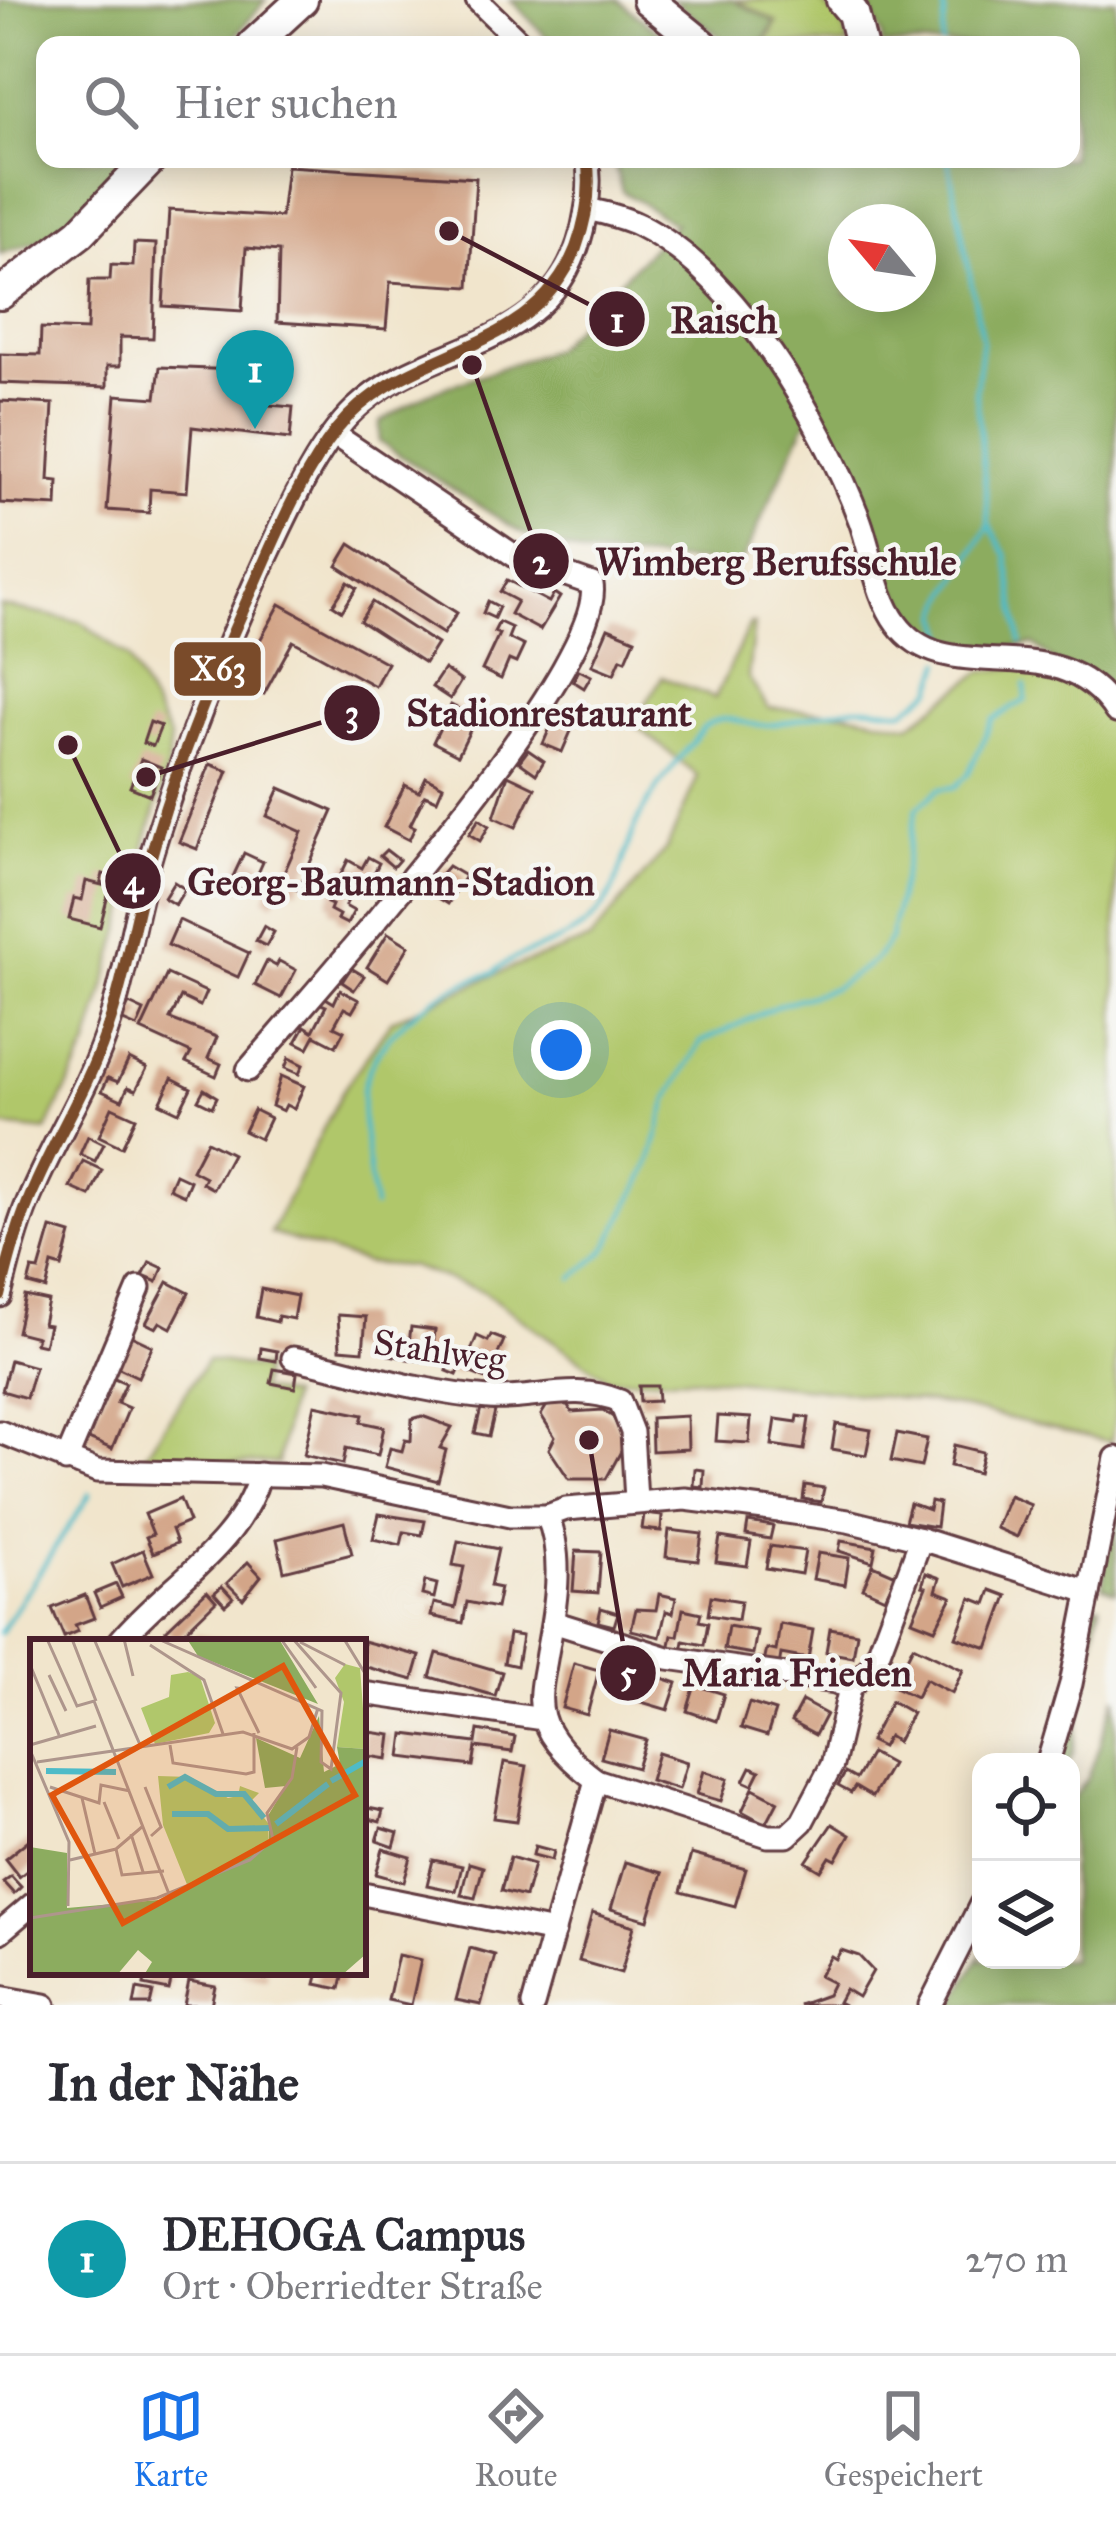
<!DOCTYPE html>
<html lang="de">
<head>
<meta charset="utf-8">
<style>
  body { margin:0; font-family:"IM FELL Great Primer",serif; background:#f7f7f7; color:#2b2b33 }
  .controls { position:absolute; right:36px; bottom:36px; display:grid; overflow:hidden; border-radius:24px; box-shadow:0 6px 30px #0003 }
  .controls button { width:108px; height:108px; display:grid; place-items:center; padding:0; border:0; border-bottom:3px solid #e1e1e2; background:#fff; color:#2b2b33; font:60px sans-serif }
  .compass { position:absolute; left:828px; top:204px; width:108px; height:108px; border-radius:50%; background:#fff; box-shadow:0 6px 30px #0003; rotate:299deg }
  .you { position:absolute; left:561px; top:1050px; width:42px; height:42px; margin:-30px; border:9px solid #fff; border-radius:50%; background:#1a73e8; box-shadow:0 0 0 18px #1a73e833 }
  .badge { display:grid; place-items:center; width:78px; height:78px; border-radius:50%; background:#1a73e8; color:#fff; font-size:39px; font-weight:700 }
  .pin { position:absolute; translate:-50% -99px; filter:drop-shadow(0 3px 6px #0008) }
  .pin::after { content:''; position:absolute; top:63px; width:42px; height:36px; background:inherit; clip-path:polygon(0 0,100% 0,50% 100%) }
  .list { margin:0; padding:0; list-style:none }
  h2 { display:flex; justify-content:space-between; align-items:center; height:156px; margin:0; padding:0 48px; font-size:51px }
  h2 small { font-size:39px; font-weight:400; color:#7c7c81 }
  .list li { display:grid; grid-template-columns:78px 1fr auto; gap:36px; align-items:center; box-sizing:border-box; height:192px; padding:0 48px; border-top:3px solid #e1e1e2 }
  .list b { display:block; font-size:45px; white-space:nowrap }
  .list p { margin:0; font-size:39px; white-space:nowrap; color:#7c7c81 }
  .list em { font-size:39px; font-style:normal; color:#7c7c81 }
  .icon { flex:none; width:66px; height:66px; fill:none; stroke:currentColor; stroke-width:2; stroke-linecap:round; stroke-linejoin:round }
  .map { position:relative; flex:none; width:1116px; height:2005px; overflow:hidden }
  .search { position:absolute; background:#fff; box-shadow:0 6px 30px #0003; left:36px; right:36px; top:36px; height:132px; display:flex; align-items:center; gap:30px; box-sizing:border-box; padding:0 42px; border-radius:24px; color:#7c7c81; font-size:45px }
  .sheet { height:348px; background:#fff }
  nav { display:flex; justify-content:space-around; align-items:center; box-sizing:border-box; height:168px; border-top:3px solid #e1e1e2; background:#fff; font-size:33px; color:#7c7c81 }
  nav a { display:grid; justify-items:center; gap:6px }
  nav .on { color:#1a73e8 }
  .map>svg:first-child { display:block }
  .green { fill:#b0c76b; stroke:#7d734b; stroke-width:3 }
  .forest { fill:#8cac5f; stroke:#6b6645; stroke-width:3; fill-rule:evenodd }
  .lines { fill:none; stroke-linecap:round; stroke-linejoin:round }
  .stream { stroke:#4ebbc8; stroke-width:4.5 }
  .building { fill:#d3a588 }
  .street-casing { stroke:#633d43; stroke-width:27 }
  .secondary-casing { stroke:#633d43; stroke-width:36 }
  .street { stroke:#fff; stroke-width:21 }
  .secondary { stroke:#fff; stroke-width:30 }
  .bus-1-casing { stroke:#f6f6f2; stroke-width:21 }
  .bus-1 { stroke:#7a4b2a; stroke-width:12 }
  .labels { text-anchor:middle; stroke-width:9; stroke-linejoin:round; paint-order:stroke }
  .street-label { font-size:36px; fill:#4a1f2b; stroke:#f6f6f2 }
  .inset-river { fill:none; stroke:#4ebbc8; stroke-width:6 }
  .inset-road { fill:none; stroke:#ae968c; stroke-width:3 }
  .view { fill:#e0560e; fill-opacity:0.15; stroke:#e0560e; stroke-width:6 }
  .inset-edge { fill:none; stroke:#4a1f2b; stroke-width:6 }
  .leader { fill:none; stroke:#4a1f2b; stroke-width:4.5 }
  .callout-dot { fill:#4a1f2b; stroke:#f6f6f2; stroke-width:4.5 }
  .mark-label { font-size:36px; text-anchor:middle; font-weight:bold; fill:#fff }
  .callout-label { font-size:39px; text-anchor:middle; font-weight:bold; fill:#4a1f2b; stroke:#f6f6f2; stroke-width:9; stroke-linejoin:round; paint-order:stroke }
  .line-badge { stroke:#f6f6f2; stroke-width:4.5 }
  .badge-label { font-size:33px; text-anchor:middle; font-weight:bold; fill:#fff }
</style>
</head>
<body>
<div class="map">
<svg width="1116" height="2005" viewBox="0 0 1116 2005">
  <rect width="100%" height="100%" fill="#f6f6f2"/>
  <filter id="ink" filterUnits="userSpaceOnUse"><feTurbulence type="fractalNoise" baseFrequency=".00833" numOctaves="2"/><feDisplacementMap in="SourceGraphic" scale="24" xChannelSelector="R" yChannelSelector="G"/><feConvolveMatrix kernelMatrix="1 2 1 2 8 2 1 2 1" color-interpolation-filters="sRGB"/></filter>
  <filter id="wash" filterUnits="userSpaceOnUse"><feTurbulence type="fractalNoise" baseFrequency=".004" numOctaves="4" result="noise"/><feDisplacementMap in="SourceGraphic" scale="48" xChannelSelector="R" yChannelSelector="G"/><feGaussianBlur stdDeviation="2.7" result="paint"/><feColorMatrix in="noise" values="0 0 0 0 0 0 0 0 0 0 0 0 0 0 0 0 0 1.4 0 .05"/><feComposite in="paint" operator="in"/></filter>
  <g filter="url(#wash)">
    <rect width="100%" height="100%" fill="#f1e5cc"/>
    <!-- green -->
    <g class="green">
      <path d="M 736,0 L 819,0 L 842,21 L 849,45 L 764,45 L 777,22 Z"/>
      <path d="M 0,606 L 82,622 L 128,658 L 170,738 L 167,769 L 88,1046 L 46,1131 L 0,1126 Z"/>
      <path d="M 750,624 L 754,624 L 748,677 L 768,708 L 847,713 L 910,725 L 981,672 L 1057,661 L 1116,711 L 1116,1412 L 1111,1442 L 955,1406 L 843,1391 L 712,1378 L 608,1379 L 482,1291 L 409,1266 L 366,1263 L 270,1233 L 343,1090 L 392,1020 L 511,968 L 590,940 L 667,848 L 698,776 L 634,724 L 662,677 L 715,698 Z"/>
      <path d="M 207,1360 L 263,1369 L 260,1390 L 290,1396 L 278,1463 L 140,1463 Z"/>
    </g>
    <!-- forest -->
    <g class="forest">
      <path d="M 0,0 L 266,0 L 228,45 L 45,45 L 45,159 L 129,159 L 53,237 L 0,254 Z"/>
      <path d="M 511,0 L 618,0 L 675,45 L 554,45 Z"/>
      <path d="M 673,0 L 732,0 L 775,22 L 761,45 L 730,45 Z"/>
      <path d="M 866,0 L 1116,0 L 1116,711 L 1033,644 L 989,650 L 930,634 L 892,585 L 860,490 L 822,411 L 805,424 L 741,564 L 585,555 L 523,534 L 379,442 L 380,422 L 429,393 L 552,350 L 675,224 L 622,191 L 613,159 L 1071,159 L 1071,45 L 882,45 L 882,36 ZM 846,222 L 918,222 L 918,294 L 846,294 Z"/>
      <path d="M 1116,1505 L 1116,1592 L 1102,1586 Z"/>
      <path d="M 1094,1604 L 1100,1605 L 1073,1753 L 1069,1762 L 1054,1762 Z"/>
      <path d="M 1116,1696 L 1116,2005 L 953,2005 L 981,1955 L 981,1960 L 1071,1960 L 1071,1801 L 1088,1778 Z"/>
    </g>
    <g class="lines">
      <!-- stream -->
      <g class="stream">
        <path d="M 942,45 L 945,14 L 942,0"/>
        <path d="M 948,159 L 982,339 L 976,390 L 989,525 L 1007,556 L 1021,642"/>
        <path d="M 947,636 L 940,615 L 947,597 L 989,525"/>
        <path d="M 374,1207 C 371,1179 358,1109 364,1085 C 377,1031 442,985 494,973 C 511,951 569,947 597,914 C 621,887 623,851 638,820 C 654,788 682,757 703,728 C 730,708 737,727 765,725 C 796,724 826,709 857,707 C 872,706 889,710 904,711 L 933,689 L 942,662"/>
        <path d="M 573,1278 L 604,1252 L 649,1167 L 668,1099 L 701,1042 L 779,1005 L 834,988 L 874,961 L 890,939 L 917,808 L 939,789 L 955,787 L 968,774 L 993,719 L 1026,700 L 1025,685"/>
        <path d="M 0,1633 L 90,1494"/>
      </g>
    </g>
    <g id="blocks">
      <!-- building -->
      <g class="building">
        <path d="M 287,166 L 476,178 L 469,287 L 390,282 L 386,329 L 277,322 L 279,251 L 246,248 L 242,311 L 163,306 L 169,210 L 281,217 Z"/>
        <path d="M 134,243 L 156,244 L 153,338 L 120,337 L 120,366 L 107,366 L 107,387 L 0,383 L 0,354 L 40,355 L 41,328 L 87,330 L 89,280 L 110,280 L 111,265 L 133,266 Z"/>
        <path d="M 160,367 L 235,370 L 232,393 L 248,394 L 248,401 L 258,404 L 293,407 L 290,439 L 192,427 L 187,492 L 150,489 L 149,513 L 107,510 L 116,395 L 156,398 Z"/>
        <path d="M 0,401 L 53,404 L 49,480 L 58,481 L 57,506 L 0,503 Z"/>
        <path d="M 350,544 L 457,613 L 443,634 L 337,566 Z"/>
        <path d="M 507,580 L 549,602 L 554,593 L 560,597 L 540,630 L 510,614 L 517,601 L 500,592 Z"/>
        <path d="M 348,582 L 357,588 L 342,611 L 333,605 Z"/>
        <path d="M 488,601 L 499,607 L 494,618 L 483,613 Z"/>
        <path d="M 372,602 L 437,644 L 425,663 L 360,621 Z"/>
        <path d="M 280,604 L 387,663 L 375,686 L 293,641 L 264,694 L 238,680 Z"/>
        <path d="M 499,622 L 512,628 L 508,638 L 524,646 L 516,663 L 509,660 L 501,679 L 482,670 L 499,634 L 494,632 Z"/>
        <path d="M 608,628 L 635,639 L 626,660 L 621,658 L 614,674 L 592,665 Z"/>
        <path d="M 444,669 L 461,681 L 450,699 L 432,687 Z"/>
        <path d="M 579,670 L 591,676 L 584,688 L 573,681 Z"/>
        <path d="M 451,705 L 476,718 L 458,755 L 433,742 Z"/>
        <path d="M 555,716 L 574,724 L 562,752 L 543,744 Z"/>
        <path d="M 150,722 L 161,726 L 153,746 L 143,743 Z"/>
        <path d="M 528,750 L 544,761 L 536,774 L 519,762 Z"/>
        <path d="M 141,759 L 161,767 L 150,795 L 130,787 Z"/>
        <path d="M 210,764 L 228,771 L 197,849 L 179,842 Z"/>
        <path d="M 508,775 L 535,788 L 516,827 L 494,817 Z"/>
        <path d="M 426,777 L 443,786 L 437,800 L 425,795 L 410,825 L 415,827 L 409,840 L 384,827 L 405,785 L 419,792 Z"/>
        <path d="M 280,788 L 333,811 L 298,890 L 280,882 L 302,832 L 267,816 Z"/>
        <path d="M 479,819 L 489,826 L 480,841 L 469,834 Z"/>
        <path d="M 386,850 L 399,860 L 393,867 L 380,856 Z"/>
        <path d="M 244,853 L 263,862 L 255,880 L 249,878 L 243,890 L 230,883 Z"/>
        <path d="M 368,857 L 379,863 L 366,889 L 356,884 L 345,906 L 354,911 L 347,924 L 337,919 L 339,915 L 330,910 L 332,905 L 327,903 L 348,860 L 362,868 Z"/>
        <path d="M 448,866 L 465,876 L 448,904 L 427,891 Z"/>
        <path d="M 103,874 L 119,879 L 117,887 L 101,882 Z"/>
        <path d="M 273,879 L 283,884 L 274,903 L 264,898 Z"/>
        <path d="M 86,881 L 110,887 L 100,927 L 69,919 L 74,898 L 82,900 Z"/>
        <path d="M 174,882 L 185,889 L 175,905 L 164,898 Z"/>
        <path d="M 179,920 L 249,953 L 238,977 L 168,945 Z"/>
        <path d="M 264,926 L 274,932 L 266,946 L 256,941 Z"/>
        <path d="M 388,933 L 409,946 L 388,980 L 367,967 Z"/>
        <path d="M 267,961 L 276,966 L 279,961 L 296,970 L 281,998 L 255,985 Z"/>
        <path d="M 351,968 L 364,976 L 354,990 L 342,982 Z"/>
        <path d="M 167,974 L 206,992 L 200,1006 L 181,997 L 170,1019 L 217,1037 L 208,1058 L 221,1064 L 216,1076 L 186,1062 L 191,1053 L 141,1030 Z"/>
        <path d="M 340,990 L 359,1000 L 352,1012 L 344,1008 L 334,1026 L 344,1031 L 336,1046 L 315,1035 L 308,1048 L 296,1042 L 305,1026 L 313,1031 L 326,1006 L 321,1004 L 324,997 L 334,1003 Z"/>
        <path d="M 129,1004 L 144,1011 L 137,1027 L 121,1020 Z"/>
        <path d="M 289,1058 L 303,1065 L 299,1074 L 285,1068 Z"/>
        <path d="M 129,1059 L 147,1068 L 136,1090 L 128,1087 L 122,1100 L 102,1091 L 108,1078 L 118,1082 Z"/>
        <path d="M 281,1076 L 304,1086 L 294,1109 L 286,1105 L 283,1111 L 272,1106 Z"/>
        <path d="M 172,1078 L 191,1088 L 179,1112 L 160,1103 Z"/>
        <path d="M 204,1089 L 217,1097 L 212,1107 L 198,1100 Z"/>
        <path d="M 112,1107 L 136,1118 L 122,1147 L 99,1136 Z"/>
        <path d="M 254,1110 L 270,1118 L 260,1139 L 244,1131 Z"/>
        <path d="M 88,1136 L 104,1144 L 95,1161 L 80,1154 Z"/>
        <path d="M 207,1141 L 232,1154 L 213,1189 L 202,1183 L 205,1177 L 192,1170 Z"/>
        <path d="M 83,1161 L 102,1170 L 90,1196 L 70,1187 Z"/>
        <path d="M 175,1174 L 190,1181 L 184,1195 L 169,1188 Z"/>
        <path d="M 51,1228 L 71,1234 L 62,1267 L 52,1264 L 46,1289 L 28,1284 L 32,1269 L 39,1270 Z"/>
        <path d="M 150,1262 L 163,1268 L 157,1282 L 143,1276 Z"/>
        <path d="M 168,1282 L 189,1293 L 171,1328 L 160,1322 L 156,1328 L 146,1323 Z"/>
        <path d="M 261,1289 L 297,1296 L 293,1319 L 278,1316 L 277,1322 L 256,1317 Z"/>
        <path d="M 25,1296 L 48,1301 L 43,1324 L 49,1325 L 44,1345 L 35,1343 L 37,1337 L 17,1332 Z"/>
        <path d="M 338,1315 L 366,1317 L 363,1351 L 340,1349 Z"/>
        <path d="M 411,1327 L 435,1330 L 431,1362 L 407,1359 Z"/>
        <path d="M 129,1335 L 152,1346 L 138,1377 L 115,1366 Z"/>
        <path d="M 491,1335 L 504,1340 L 493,1366 L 499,1368 L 494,1382 L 471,1373 L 478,1356 L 470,1353 L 477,1336 L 488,1341 Z"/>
        <path d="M 391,1339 L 403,1341 L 400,1357 L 389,1355 Z"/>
        <path d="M 261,1348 L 277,1351 L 276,1361 L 260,1358 Z"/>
        <path d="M 453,1356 L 464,1360 L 457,1375 L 447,1371 Z"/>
        <path d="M 10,1360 L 35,1367 L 26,1398 L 2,1391 Z"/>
        <path d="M 274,1369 L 297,1373 L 295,1388 L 271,1383 Z"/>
        <path d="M 112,1377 L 126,1383 L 117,1403 L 129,1408 L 112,1449 L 86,1438 Z"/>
        <path d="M 639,1386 L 657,1386 L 658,1401 L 640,1402 Z"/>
        <path d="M 563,1398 L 572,1412 L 603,1410 L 613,1417 L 626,1442 L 606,1479 L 569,1479 L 549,1449 L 555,1437 L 541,1415 L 551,1399 Z"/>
        <path d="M 315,1405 L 363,1415 L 361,1422 L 384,1427 L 378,1455 L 346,1448 L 343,1464 L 304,1455 Z"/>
        <path d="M 481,1408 L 495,1411 L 489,1436 L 475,1433 Z"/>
        <path d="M 422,1416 L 452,1427 L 440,1448 L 446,1450 L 438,1481 L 385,1467 L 390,1448 L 402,1451 L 405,1440 L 411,1441 L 412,1419 Z"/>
        <path d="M 687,1416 L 688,1449 L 652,1451 L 651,1418 Z"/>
        <path d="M 718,1416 L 751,1418 L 749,1443 L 716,1441 Z"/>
        <path d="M 798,1416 L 809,1418 L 804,1450 L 772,1445 L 776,1419 L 797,1422 Z"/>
        <path d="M 836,1424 L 871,1430 L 866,1455 L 832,1449 Z"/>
        <path d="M 897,1433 L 927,1439 L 921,1467 L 891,1461 Z"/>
        <path d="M 954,1445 L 983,1452 L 978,1473 L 950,1466 Z"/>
        <path d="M 695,1469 L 704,1470 L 703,1487 L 694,1486 Z"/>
        <path d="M 805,1485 L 824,1488 L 821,1502 L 803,1499 Z"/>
        <path d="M 1009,1496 L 1031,1505 L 1017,1537 L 996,1528 Z"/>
        <path d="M 180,1499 L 189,1522 L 172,1529 L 177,1543 L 153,1553 L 146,1537 L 153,1534 L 145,1514 Z"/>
        <path d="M 931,1501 L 939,1503 L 936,1527 L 905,1522 L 910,1503 L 929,1510 Z"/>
        <path d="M 379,1514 L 425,1521 L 422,1535 L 404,1532 L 401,1545 L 373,1539 Z"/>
        <path d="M 644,1514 L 662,1516 L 661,1531 L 642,1529 Z"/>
        <path d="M 344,1522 L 352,1554 L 284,1571 L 277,1539 Z"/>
        <path d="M 748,1522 L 773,1526 L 770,1539 L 746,1535 Z"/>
        <path d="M 669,1530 L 702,1534 L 698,1561 L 666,1557 Z"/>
        <path d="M 720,1537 L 751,1542 L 747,1566 L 716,1562 Z"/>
        <path d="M 458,1541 L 498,1549 L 490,1586 L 500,1588 L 496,1608 L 467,1602 L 463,1623 L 431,1616 L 434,1603 L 455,1608 L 464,1567 L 453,1565 Z"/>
        <path d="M 841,1541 L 876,1547 L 873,1562 L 839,1551 Z"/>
        <path d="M 770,1546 L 805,1551 L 801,1574 L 766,1568 Z"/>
        <path d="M 143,1550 L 153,1574 L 122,1587 L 112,1564 Z"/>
        <path d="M 576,1551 L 601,1552 L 598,1593 L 573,1591 Z"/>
        <path d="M 818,1553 L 849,1558 L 845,1585 L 813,1579 Z"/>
        <path d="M 248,1562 L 261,1576 L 243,1599 L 227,1583 Z"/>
        <path d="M 873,1565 L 896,1575 L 885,1598 L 863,1588 Z"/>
        <path d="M 926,1573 L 940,1578 L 936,1591 L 952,1597 L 935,1629 L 912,1620 L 926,1587 L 922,1586 Z"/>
        <path d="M 425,1581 L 437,1584 L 434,1598 L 422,1595 Z"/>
        <path d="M 116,1584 L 122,1597 L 100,1607 L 94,1593 Z"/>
        <path d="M 222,1586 L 233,1598 L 225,1605 L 214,1593 Z"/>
        <path d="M 991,1590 L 1007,1596 L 988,1648 L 956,1637 L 971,1598 L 986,1604 Z"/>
        <path d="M 207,1591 L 216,1601 L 176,1640 L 166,1630 Z"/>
        <path d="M 659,1594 L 676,1598 L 673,1613 L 666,1611 L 660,1637 L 631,1630 L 636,1609 L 656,1610 Z"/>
        <path d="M 85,1595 L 94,1618 L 75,1625 L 78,1631 L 64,1637 L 52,1608 Z"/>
        <path d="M 711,1596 L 741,1601 L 738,1620 L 708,1615 Z"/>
        <path d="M 601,1608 L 618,1613 L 614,1626 L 598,1622 Z"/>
        <path d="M 683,1609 L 701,1613 L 699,1621 L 708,1623 L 704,1645 L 684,1641 L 682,1652 L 669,1650 L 672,1635 L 678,1636 Z"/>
        <path d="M 780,1624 L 813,1630 L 808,1659 L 781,1654 L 779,1666 L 764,1663 L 767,1649 L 776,1651 Z"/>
        <path d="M 728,1626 L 757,1631 L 753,1654 L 724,1649 Z"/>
        <path d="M 830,1628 L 857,1633 L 853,1657 L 826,1652 Z"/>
        <path d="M 196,1634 L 227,1640 L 226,1642 L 194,1642 Z"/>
        <path d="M 509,1634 L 522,1636 L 517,1666 L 504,1663 Z"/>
        <path d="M 363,1641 L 420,1656 L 413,1680 L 363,1666 Z"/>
        <path d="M 913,1646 L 963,1670 L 952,1693 L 925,1679 L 916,1697 L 893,1686 Z"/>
        <path d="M 437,1653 L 502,1672 L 495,1696 L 430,1677 Z"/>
        <path d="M 617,1657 L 649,1667 L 647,1673 L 677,1683 L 668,1710 L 638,1701 L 643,1685 L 611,1675 Z"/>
        <path d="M 574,1663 L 599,1670 L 587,1715 L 562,1708 Z"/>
        <path d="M 695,1685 L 724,1694 L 716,1721 L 687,1711 Z"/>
        <path d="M 802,1701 L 826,1714 L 815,1735 L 791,1722 Z"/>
        <path d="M 891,1701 L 912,1713 L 897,1742 L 888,1736 L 882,1747 L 870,1741 Z"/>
        <path d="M 749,1703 L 775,1711 L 767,1736 L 741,1728 Z"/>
        <path d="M 478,1730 L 515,1737 L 512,1752 L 476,1747 L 473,1766 L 401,1757 L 404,1734 L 476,1743 Z"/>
        <path d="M 609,1730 L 646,1740 L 637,1768 L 601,1758 Z"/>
        <path d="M 363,1731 L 391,1735 L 388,1759 L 363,1755 Z"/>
        <path d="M 658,1753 L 687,1762 L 679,1789 L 650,1780 Z"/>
        <path d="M 871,1753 L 891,1764 L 872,1797 L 855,1787 L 851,1793 L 838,1786 L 845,1773 L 856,1779 Z"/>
        <path d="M 504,1762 L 527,1766 L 517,1821 L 494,1818 Z"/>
        <path d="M 751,1767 L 760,1771 L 753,1785 L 744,1781 Z"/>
        <path d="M 704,1771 L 728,1779 L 721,1801 L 697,1794 Z"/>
        <path d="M 753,1788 L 778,1801 L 766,1824 L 742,1811 Z"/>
        <path d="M 368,1808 L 383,1811 L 380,1822 L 365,1818 Z"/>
        <path d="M 832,1824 L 850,1835 L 836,1860 L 830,1857 L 821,1871 L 806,1862 Z"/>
        <path d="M 381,1828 L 398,1833 L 394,1847 L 377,1841 Z"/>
        <path d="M 31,1838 L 33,1866 L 19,1877 L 5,1859 Z"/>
        <path d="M 535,1846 L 554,1851 L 552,1860 L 533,1855 Z"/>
        <path d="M 383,1849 L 411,1857 L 404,1882 L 376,1874 Z"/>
        <path d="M 691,1854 L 746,1869 L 735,1906 L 681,1892 Z"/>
        <path d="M 510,1857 L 534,1864 L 525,1897 L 501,1891 Z"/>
        <path d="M 433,1860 L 462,1866 L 456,1891 L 427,1885 Z"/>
        <path d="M 625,1862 L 662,1873 L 648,1920 L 611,1909 Z"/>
        <path d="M 469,1863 L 483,1867 L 475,1898 L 461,1895 Z"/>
        <path d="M 11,1876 L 21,1887 L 14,1894 L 3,1882 Z"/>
        <path d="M 592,1913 L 634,1926 L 621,1973 L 579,1961 Z"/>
        <path d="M 470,1948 L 495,1955 L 481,2005 L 456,2000 Z"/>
        <path d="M 841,1950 L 859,1956 L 873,1971 L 858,1997 L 845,1989 L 838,2002 L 844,2005 L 799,2005 L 827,1995 L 833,1983 L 819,1976 L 831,1956 L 836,1959 Z"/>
        <path d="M 398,1955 L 421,1960 L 411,2005 L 388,2000 Z"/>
        <path d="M 146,1972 L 173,1972 L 169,1990 L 144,1985 Z"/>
        <path d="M 237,1972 L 268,1972 L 266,1980 Z"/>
        <path d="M 319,1972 L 344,1972 L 340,1989 L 316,1984 Z"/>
        <path d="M 189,1981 L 215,1986 L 211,2005 L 184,2005 Z"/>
        <path d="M 137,1989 L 153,1992 L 150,2005 L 134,2005 Z"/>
      </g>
    </g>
  </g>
  <g filter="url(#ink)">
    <use href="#blocks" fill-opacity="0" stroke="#633d43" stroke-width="3"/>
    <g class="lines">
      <!-- street casing -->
      <g class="street-casing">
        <g id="street">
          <path d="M 477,0 L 523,45"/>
          <path d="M 587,209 C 605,213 623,217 639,225 C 737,273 823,423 860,521 C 872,554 876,596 897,624 C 947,693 1058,622 1116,712"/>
          <path d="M 248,1070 C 312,994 607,668 592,584 L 518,558 L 335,435"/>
          <path d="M 0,1296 C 7,1267 14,1237 25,1209 C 48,1150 84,1097 105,1037 C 126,976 134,913 152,852 C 183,751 223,652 267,556 C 289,510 318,444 355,409 C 429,338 551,355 582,231 C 587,208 592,182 587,159"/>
          <path d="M 293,1358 C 357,1372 423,1393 489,1398 C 534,1401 574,1382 620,1401 L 632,1432 L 636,1501"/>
          <path d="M 0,1432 L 97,1471 L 321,1476 L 510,1516 L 547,1516 L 566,1509 L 685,1499 L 787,1512 L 848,1521 L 921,1539 L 1089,1592"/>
          <path d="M 66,1461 L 139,1288"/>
          <path d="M 553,1622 L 668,1658 L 835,1682 L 850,1688"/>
          <path d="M 119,1642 C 165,1586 239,1549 260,1474"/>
          <path d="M 363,1693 L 543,1719"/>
          <path d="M 1048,1762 L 1071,1684 L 1116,1458"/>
          <path d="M 596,1780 L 768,1836 L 787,1836 L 802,1822 L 832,1765 L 850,1688 L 875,1662 L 921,1539"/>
          <path d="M 363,1894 L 554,1932"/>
          <path d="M 0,1932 L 33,1904"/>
          <path d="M 0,1997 L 45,2005"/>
          <path d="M 533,2005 L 596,1780 C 576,1765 550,1743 543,1717 C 537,1696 544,1674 547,1653 C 555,1611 565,1556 547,1516"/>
          <path d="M 930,2005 L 981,1904"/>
        </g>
      </g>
      <!-- secondary casing -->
      <g class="secondary-casing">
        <g id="secondary">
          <path d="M 648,0 L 703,45"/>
          <path d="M 842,0 L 853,13 L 861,45"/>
          <path d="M 253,45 L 302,0"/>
          <path d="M 0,294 L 80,233 L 151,159"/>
        </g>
      </g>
      <!-- street -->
      <use href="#street" class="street"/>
      <!-- secondary -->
      <use href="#secondary" class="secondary"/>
      <!-- bus-1 casing -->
      <g class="bus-1-casing">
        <path id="bus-1" d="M 0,1296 C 9,1258 19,1220 36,1184 C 58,1134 87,1088 105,1036 C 125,979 134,919 150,860 C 176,765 215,671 256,581 C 279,529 302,474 337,429 C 404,344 533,358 576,248 C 586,220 592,189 587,159"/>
      </g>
      <!-- bus-1 -->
      <use href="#bus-1" class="bus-1"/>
    </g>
  </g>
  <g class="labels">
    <!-- street labels -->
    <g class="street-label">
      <text transform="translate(440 1350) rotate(8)" y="13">Stahlweg</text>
    </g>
  </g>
  <!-- overview -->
  <g transform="translate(30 1639)">
    <rect width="336" height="336" fill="#f1e5cc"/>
    <path d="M 315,25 L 330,29 L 336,110 L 307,108 L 314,63 L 305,39 ZM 158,33 L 170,38 L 185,84 L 179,94 L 125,105 L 111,69 L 139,58 L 141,36 ZM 128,137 L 160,138 L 198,159 L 208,157 L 210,147 L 229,154 L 221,162 L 238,184 L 239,207 L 158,248 L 133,186 Z" fill="#b0c76b"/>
    <path d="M 157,0 L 249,0 L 288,65 L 168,17 ZM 289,77 L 294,133 L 310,125 L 307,108 L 336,110 L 336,315 L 312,336 L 114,336 L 122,323 L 108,311 L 87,336 L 0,336 L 0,208 L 37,214 L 37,269 L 140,260 L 239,206 L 239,175 L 256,147 L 235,149 L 226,99 L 270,119 Z" fill="#8cac5f"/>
    <path class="inset-river" d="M 16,132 L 86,133M 301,142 L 336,122M 138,148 L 155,138 L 186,155 L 214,155 L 234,179M 142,175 L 178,175 L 198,190 L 240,189M 246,185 L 298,145"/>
    <path class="inset-road" d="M 17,0 L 47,67 L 64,62 L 139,255M 42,0 L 66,62M 64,0 L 111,108M 94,0 L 103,37M 128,0 L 292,72 L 291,123 L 301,130 L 311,54 L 263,0M 251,0 L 286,49M 314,0 L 336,36M 270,3 L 315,26M 120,6 L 174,41 L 193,95M 1,28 L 29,96M 19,36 L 36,72M 215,50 L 207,49 L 229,94M 0,106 L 66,87M 140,106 L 143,124 L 216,135 L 224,133 L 224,94M 0,111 L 39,203 L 38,267M 7,123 L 213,93 L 262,110 L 279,98 L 288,69M 20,148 L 69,164 L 71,146 L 100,152M 115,148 L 131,188 L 121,197M 52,159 L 65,215M 74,163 L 89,200M 101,195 L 113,233M 86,210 L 92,236 L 134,232M 40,221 L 86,210 L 113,187M 0,279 L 127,259 L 220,221 L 243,200 L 237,174 L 262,139 L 267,108"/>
    <path class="view" d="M 253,27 L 325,156 L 93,284 L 22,156 Z"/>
    <rect width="336" height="336" class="inset-edge"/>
  </g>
  <!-- callouts -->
  <path class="leader" d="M449 231L617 319M472 365L541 561M146 777L352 713M68 745L133 881M589 1440L628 1673"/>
  <g class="callout-dot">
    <circle cx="449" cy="231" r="12"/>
    <circle cx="472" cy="365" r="12"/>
    <circle cx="146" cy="777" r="12"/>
    <circle cx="68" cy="745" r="12"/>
    <circle cx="589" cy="1440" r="12"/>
    <circle cx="617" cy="319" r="30"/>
    <circle cx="541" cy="561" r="30"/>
    <circle cx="352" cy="713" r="30"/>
    <circle cx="133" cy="881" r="30"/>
    <circle cx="628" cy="1673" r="30"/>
  </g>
  <g class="mark-label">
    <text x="617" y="332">1</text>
    <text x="541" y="574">2</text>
    <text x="352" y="725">3</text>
    <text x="133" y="894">4</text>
    <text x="628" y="1685">5</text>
  </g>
  <g class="callout-label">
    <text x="724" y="333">Raisch</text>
    <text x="776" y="575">Wimberg Berufsschule</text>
    <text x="549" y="726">Stadionrestaurant</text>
    <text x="391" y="895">Georg-Baumann-Stadion</text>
    <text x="797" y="1686">Maria Frieden</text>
  </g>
  <rect class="line-badge" x="172" y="640" width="91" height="58" rx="12" fill="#7a4b2a"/>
  <g class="badge-label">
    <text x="218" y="680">X63</text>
  </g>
</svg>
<div class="controls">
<button><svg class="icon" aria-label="locate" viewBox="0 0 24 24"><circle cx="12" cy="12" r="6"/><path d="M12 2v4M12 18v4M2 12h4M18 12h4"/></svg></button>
<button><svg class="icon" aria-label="layers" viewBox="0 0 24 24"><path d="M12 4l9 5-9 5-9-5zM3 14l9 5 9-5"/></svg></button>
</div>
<svg class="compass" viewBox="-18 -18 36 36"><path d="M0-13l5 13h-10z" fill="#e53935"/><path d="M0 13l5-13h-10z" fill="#7c7c81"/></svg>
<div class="you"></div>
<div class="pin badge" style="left:255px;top:429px;background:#0f9aa8">1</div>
<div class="search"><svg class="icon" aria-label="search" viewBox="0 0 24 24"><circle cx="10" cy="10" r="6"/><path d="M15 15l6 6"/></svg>Hier suchen</div>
</div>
<section class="sheet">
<h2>In der Nähe<small></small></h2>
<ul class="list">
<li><span class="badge" style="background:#0f9aa8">1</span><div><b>DEHOGA Campus</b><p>Ort · Oberriedter Straße</p></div><em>270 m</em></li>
</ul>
</section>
<nav>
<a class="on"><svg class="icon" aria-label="map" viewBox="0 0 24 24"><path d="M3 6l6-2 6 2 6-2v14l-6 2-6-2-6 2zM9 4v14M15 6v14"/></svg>Karte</a>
<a><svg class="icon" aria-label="directions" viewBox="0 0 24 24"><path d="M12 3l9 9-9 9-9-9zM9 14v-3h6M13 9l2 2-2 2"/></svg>Route</a>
<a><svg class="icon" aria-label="saved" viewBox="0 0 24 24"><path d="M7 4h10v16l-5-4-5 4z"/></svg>Gespeichert</a>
</nav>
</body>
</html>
